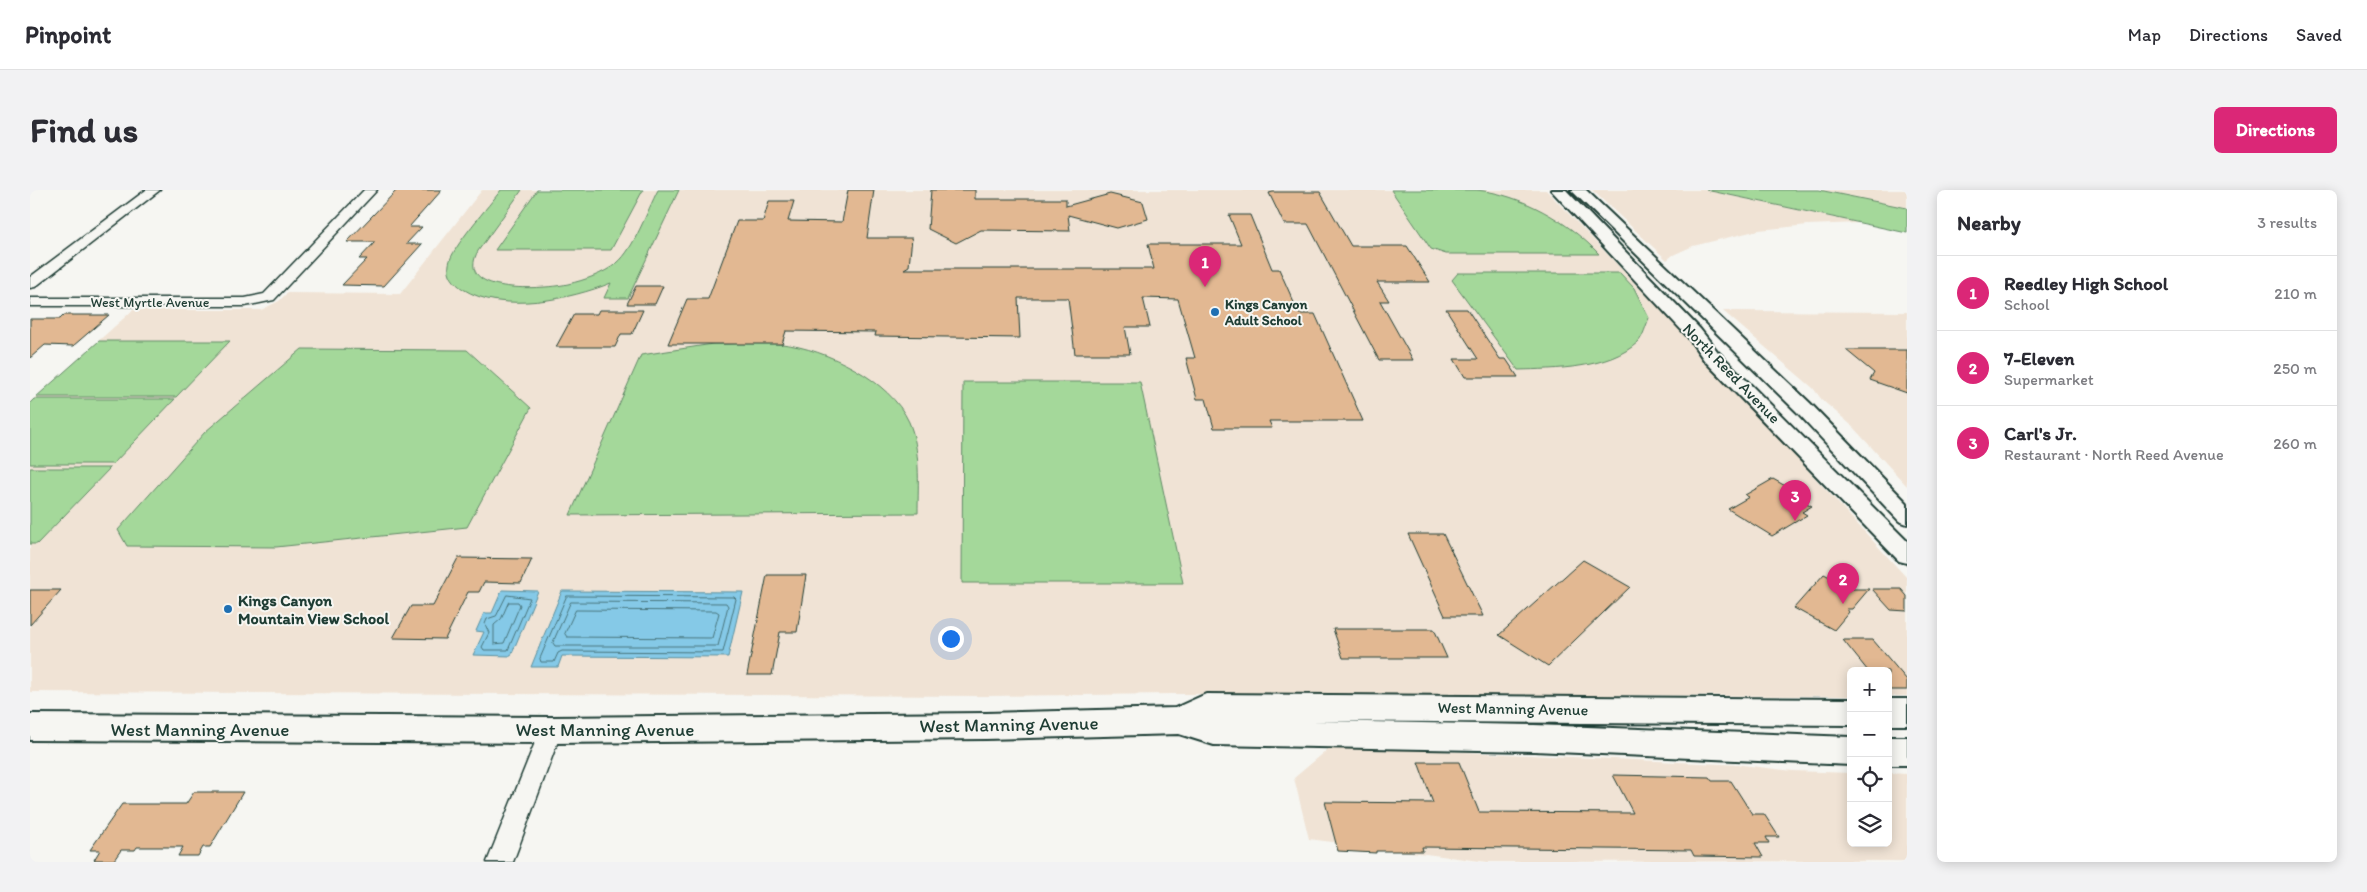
<!DOCTYPE html>
<html lang="en">
<head>
<meta charset="utf-8">
<style>
  body { margin:0; font-family:Itim,sans-serif; background:#f2f2f3; color:#2b2b33 }
  .controls { position:absolute; right:15px; bottom:15px; display:grid; overflow:hidden; border-radius:8px; box-shadow:0 2px 12px #0003 }
  .controls button { width:45px; height:45px; display:grid; place-items:center; padding:0; border:0; border-bottom:1px solid #e1e1e2; background:#fff; color:#2b2b33; font:25px sans-serif }
  .you { position:absolute; left:920px; top:448px; width:18px; height:18px; margin:-12px; border:4px solid #fff; border-radius:50%; background:#1a73e8; box-shadow:0 0 0 8px #1a73e833 }
  .badge { display:grid; place-items:center; width:32px; height:32px; border-radius:50%; background:#db2777; color:#fff; font-size:16px; font-weight:700 }
  .pin { position:absolute; translate:-50% -41px; filter:drop-shadow(0 1px 2px #0008) }
  .pin::after { content:''; position:absolute; top:26px; width:18px; height:15px; background:inherit; clip-path:polygon(0 0,100% 0,50% 100%) }
  .list { margin:0; padding:0; list-style:none }
  h2 { display:flex; justify-content:space-between; align-items:center; height:65px; margin:0; padding:0 20px; font-size:21px }
  h2 small { font-size:16px; font-weight:400; color:#7c7c81 }
  .list li { display:grid; grid-template-columns:32px 1fr auto; gap:15px; align-items:center; box-sizing:border-box; height:75px; padding:0 20px; border-top:1px solid #e1e1e2 }
  .list b { display:block; font-size:19px; white-space:nowrap }
  .list p { margin:0; font-size:16px; white-space:nowrap; color:#7c7c81 }
  .list em { font-size:16px; font-style:normal; color:#7c7c81 }
  .icon { flex:none; width:28px; height:28px; fill:none; stroke:currentColor; stroke-width:2; stroke-linecap:round; stroke-linejoin:round }
  .map { position:relative; flex:none; width:1877px; height:672px; overflow:hidden; border-radius:8px }
  header { display:flex; align-items:center; gap:30px; box-sizing:border-box; height:70px; padding:0 25px; background:#fff; border-bottom:1px solid #e1e1e2 }
  header strong { font-size:24px }
  nav { display:flex; gap:28px; margin-inline-start:auto; font-size:18px }
  .intro { display:flex; align-items:center; justify-content:space-between; box-sizing:border-box; height:120px; padding:0 30px }
  h1 { margin:0; font-size:35px }
  .button { padding:12px 22px; border-radius:8px; background:#db2777; color:#fff; font-size:18px; font-weight:700 }
  main { display:flex; gap:30px; padding:0 30px }
  aside { flex:1; background:#fff; border-radius:8px; box-shadow:0 2px 12px #0003 }
  .map>svg:first-child { display:block }
  .built { fill:#f0e3d5 }
  .green { fill:#a4d89a; stroke:#628a67 }
  .water { fill:#85c9e7; stroke:#5c919f }
  .lines { fill:none; stroke-linecap:round; stroke-linejoin:round }
  .shore { stroke:#48757c; stroke-width:1 }
  .building { fill:#e2b892; stroke:#1f3d34 }
  .minor-casing { stroke:#1f3d34; stroke-width:3 }
  .tertiary-casing { stroke:#1f3d34; stroke-width:4 }
  .secondary-casing { stroke:#1f3d34; stroke-width:4 }
  .minor { fill:#f6f6f2; fill-rule:evenodd }
  .tertiary { fill:#f6f6f2; fill-rule:evenodd }
  .secondary { fill:#f6f6f2; fill-rule:evenodd }
  .poi-dot { fill:#1f6fb2; stroke:#f6f6f2; stroke-width:2 }
  .labels { text-anchor:middle; stroke-width:4; stroke-linejoin:round; paint-order:stroke }
  .far-street-label { font-size:14px; fill:#1f3d34; stroke:#f6f6f2 }
  .far-poi-label { font-size:14px; font-weight:bold; fill:#1f3d34; stroke:#f6f6f2; text-anchor:start }
  .street-label { font-size:16px; fill:#1f3d34; stroke:#f6f6f2 }
  .poi-label { font-size:16px; font-weight:bold; fill:#1f3d34; stroke:#f6f6f2; text-anchor:start }
  .near-street-label { font-size:19px; fill:#1f3d34; stroke:#f6f6f2 }
</style>
</head>
<body>
<header>
<strong>Pinpoint</strong>
<nav><a>Map</a><a>Directions</a><a>Saved</a></nav>
</header>
<div class="intro"><h1>Find us</h1><a class="button">Directions</a></div>
<main>
<div class="map">
<svg width="1877" height="672" viewBox="0 0 1877 672">
  <rect width="100%" height="100%" fill="#f6f6f2"/>
  <filter id="ink" filterUnits="userSpaceOnUse"><feTurbulence type="fractalNoise" baseFrequency=".02" numOctaves="2"/><feDisplacementMap in="SourceGraphic" scale="10" xChannelSelector="R" yChannelSelector="G"/><feConvolveMatrix kernelMatrix="1 2 1 2 8 2 1 2 1" color-interpolation-filters="sRGB"/></filter>
  <g filter="url(#ink)">
    <!-- built -->
    <g class="built">
      <path d="M 452,0 L 1516,0 L 1629,118 L 1877,388 L 1877,506 L 1858,506 L 1858,481 L 1821,481 L 1821,506 L 1144,504 L 956,506 L 0,502 L 0,212 L 103,120 L 231,120 L 249,111 L 257,103 L 370,104 Z"/>
      <path d="M 1562,0 L 1675,0 L 1829,33 L 1778,35 L 1729,40 L 1663,56 L 1643,65 L 1637,70 Z"/>
      <path d="M 1789,0 L 1877,0 L 1877,18 Z"/>
      <path d="M 1693,121 L 1877,122 L 1877,296 L 1820,234 L 1792,210 L 1783,198 Z"/>
      <path d="M 1302,556 L 1712,575 L 1763,581 L 1821,583 L 1821,653 L 1858,653 L 1858,583 L 1877,584 L 1877,671 L 1458,672 L 1279,649 L 1264,588 Z"/>
    </g>
    <!-- green -->
    <g class="green">
      <path d="M 471,0 L 492,0 L 448,61 C 423,106 516,99 538,94 C 555,90 573,84 587,73 C 604,59 617,21 628,0 L 649,0 L 598,108 L 574,108 L 581,93 C 541,109 472,124 433,99 C 424,93 417,85 419,74 C 421,58 460,15 471,0 Z"/>
      <path d="M 507,0 L 613,0 L 581,60 L 465,60 Z"/>
      <path d="M 1361,0 C 1389,0 1418,0 1446,0 C 1491,4 1539,32 1569,64 L 1416,64 L 1401,59 Z"/>
      <path d="M 1676,0 L 1789,0 L 1877,18 L 1877,43 Z"/>
      <path d="M 1428,83 L 1590,83 L 1604,98 L 1619,128 C 1616,135 1613,147 1608,152 C 1579,179 1525,179 1488,180 L 1422,90 Z"/>
      <path d="M 69,151 L 200,151 L 146,207 L 6,207 Z"/>
      <path d="M 683,154 C 706,154 730,152 752,154 C 796,159 860,190 879,232 C 891,260 888,293 888,323 L 540,325 L 611,165 Z"/>
      <path d="M 272,159 L 437,160 L 501,218 L 437,337 L 246,357 L 97,356 L 88,340 L 175,242 Z"/>
      <path d="M 933,192 L 1110,192 L 1153,393 L 932,393 Z"/>
      <path d="M 4,209 L 145,209 L 83,274 L 0,274 L 0,213 Z"/>
      <path d="M 0,278 L 80,278 L 7,354 L 0,354 Z"/>
    </g>
    <!-- water -->
    <g class="water">
      <path d="M 472,400 L 508,401 L 481,466 L 443,465 L 454,442 L 446,441 L 454,423 L 462,423 Z"/>
      <path d="M 532,401 L 713,402 L 698,467 L 532,466 L 528,477 L 501,477 Z"/>
    </g>
    <g class="lines">
      <!-- shore -->
      <g class="shore">
        <path d="M 477,405 L 500,408 L 478,460 L 454,460 L 452,457 L 459,443 L 455,434 L 457,429 L 466,426 Z"/>
        <path d="M 537,406 L 704,407 L 706,409 L 693,462 L 532,461 L 528,463 L 524,472 L 511,472 L 510,469 Z"/>
        <path d="M 479,412 L 488,412 L 490,415 L 474,453 L 464,454 L 464,435 L 471,429 Z"/>
        <path d="M 541,412 L 696,413 L 698,416 L 688,456 L 525,456 L 523,453 Z"/>
        <path d="M 546,420 L 686,421 L 689,423 L 682,448 L 537,447 L 535,444 Z"/>
      </g>
    </g>
    <!-- building -->
    <g class="building">
      <path d="M 367,0 L 412,0 L 379,37 L 392,37 L 376,54 L 392,54 L 354,96 L 312,95 L 337,69 L 329,69 L 345,52 L 317,52 Z"/>
      <path d="M 818,0 L 844,0 L 837,48 L 882,48 L 879,76 L 874,79 L 1124,79 L 1118,54 L 1211,54 L 1199,25 L 1220,25 L 1242,79 L 1249,79 L 1269,124 L 1285,124 L 1333,231 L 1239,231 L 1242,238 L 1184,238 L 1176,209 L 1167,209 L 1156,168 L 1165,168 L 1148,109 L 1113,108 L 1120,137 L 1095,137 L 1100,164 L 1045,164 L 1038,108 L 988,108 L 990,148 L 845,146 L 846,142 L 756,141 L 752,154 L 638,154 L 657,109 L 678,109 L 707,31 L 733,31 L 739,11 L 764,11 L 758,31 L 812,32 Z"/>
      <path d="M 901,0 L 945,0 L 945,9 L 1036,9 L 1036,16 L 1080,4 L 1113,12 L 1118,29 L 1087,38 L 1038,25 L 1040,41 L 951,40 L 926,53 L 898,39 Z"/>
      <path d="M 1243,2 L 1290,2 L 1321,56 L 1377,56 L 1400,92 L 1347,92 L 1359,111 L 1350,111 L 1383,170 L 1349,170 L 1278,34 L 1254,34 L 1239,3 Z"/>
      <path d="M 606,96 L 633,96 L 625,114 L 597,114 Z"/>
      <path d="M 1416,119 L 1437,119 L 1470,169 L 1476,169 L 1488,187 L 1435,187 L 1424,169 L 1448,169 Z"/>
      <path d="M 569,120 L 613,120 L 602,144 L 591,144 L 585,157 L 526,157 L 544,124 L 567,124 Z"/>
      <path d="M 34,125 L 79,125 L 43,156 L 15,155 L 0,168 L 0,129 L 30,129 Z"/>
      <path d="M 1816,160 L 1877,160 L 1877,203 L 1840,190 L 1844,183 Z"/>
      <path d="M 1743,289 L 1773,306 L 1769,309 L 1782,316 L 1772,322 L 1777,325 L 1742,346 L 1698,319 L 1719,307 L 1715,305 Z"/>
      <path d="M 1378,344 L 1413,344 L 1453,426 L 1415,426 Z"/>
      <path d="M 428,368 L 502,369 L 491,393 L 454,392 L 449,402 L 438,402 L 415,449 L 363,448 L 381,416 L 403,416 Z"/>
      <path d="M 1553,370 L 1600,397 L 1518,476 L 1469,445 Z"/>
      <path d="M 1794,384 L 1823,399 L 1839,399 L 1822,419 L 1817,419 L 1819,422 L 1804,440 L 1764,418 Z"/>
      <path d="M 737,385 L 776,385 L 767,442 L 750,442 L 742,485 L 717,485 Z"/>
      <path d="M 1842,399 L 1871,399 L 1877,406 L 1877,421 L 1861,420 Z"/>
      <path d="M 0,400 L 31,400 L 0,435 Z"/>
      <path d="M 1303,439 L 1404,439 L 1417,468 L 1313,468 Z"/>
      <path d="M 1813,450 L 1843,450 L 1877,490 L 1877,500 L 1858,500 L 1858,481 L 1838,481 Z"/>
      <path d="M 1388,572 L 1429,572 L 1449,622 L 1603,623 L 1583,585 L 1679,587 L 1682,591 L 1701,591 L 1722,624 L 1734,624 L 1749,647 L 1736,647 L 1739,653 L 1725,653 L 1733,667 L 1664,666 L 1661,660 L 1487,658 L 1392,657 L 1393,661 L 1346,661 L 1346,663 L 1308,661 L 1295,612 L 1403,613 Z"/>
      <path d="M 164,602 L 213,602 L 180,657 L 173,657 L 168,666 L 148,666 L 153,657 L 107,657 L 105,660 L 91,660 L 84,670 L 64,670 L 70,660 L 60,660 L 92,614 L 156,614 Z"/>
    </g>
    <g class="lines">
      <!-- minor casing -->
      <g class="minor-casing">
        <g id="minor">
          <path d="M 116,0 L 130,0 L 5,97 L 0,98 L 0,87 Z"/>
          <path d="M 334,0 L 347,0 L 244,110 L 215,116 L 0,116 L 0,108 L 215,108 L 234,104 Z"/>
          <path d="M 521,531 L 529,533 L 532,540 L 483,672 L 457,672 L 510,540 L 513,533 Z"/>
        </g>
      </g>
      <!-- tertiary casing -->
      <g class="tertiary-casing">
        <g id="tertiary">
          <path d="M 1521,0 L 1536,0 L 1670,139 L 1688,162 L 1877,351 L 1877,373 L 1869,371 L 1674,170 L 1658,147 Z"/>
          <path d="M 1541,0 L 1556,0 L 1780,213 L 1877,313 L 1877,334 L 1869,331 L 1766,221 Z"/>
        </g>
      </g>
      <!-- secondary casing -->
      <g class="secondary-casing">
        <g id="secondary">
          <path d="M 1176,504 L 1821,509 L 1821,535 L 1281,531 L 1504,535 L 1821,547 L 1821,575 L 1504,561 L 1184,555 L 1149,544 L 956,549 L 521,553 L 0,550 L 0,524 L 521,527 L 956,523 L 1145,518 Z"/>
          <rect x="1858" y="509" width="19" height="26"/>
          <rect x="1858" y="547" width="19" height="28"/>
        </g>
      </g>
      <!-- minor -->
      <use href="#minor" class="minor"/>
      <!-- tertiary -->
      <use href="#tertiary" class="tertiary"/>
      <!-- secondary -->
      <use href="#secondary" class="secondary"/>
    </g>
  </g>
  <!-- markers -->
  <g class="poi-dot">
    <circle cx="1185" cy="122" r="5"/>
    <circle cx="198" cy="419" r="5"/>
  </g>
  <g class="labels">
    <!-- far-street labels -->
    <g class="far-street-label">
      <text x="120" y="117">West Myrtle Avenue</text>
    </g>
    <!-- far-poi labels -->
    <g class="far-poi-label">
      <text x="1195" y="119">Kings Canyon<tspan x="1195" dy="16">Adult School</tspan></text>
    </g>
    <!-- street labels -->
    <g class="street-label">
      <text transform="translate(1702 183) rotate(46)" y="6">North Reed Avenue</text>
      <text transform="translate(1483 518) rotate(1)" y="6">West Manning Avenue</text>
    </g>
    <!-- poi labels -->
    <g class="poi-label">
      <text x="208" y="416">Kings Canyon<tspan x="208" dy="18">Mountain View School</tspan></text>
    </g>
    <!-- near-street labels -->
    <g class="near-street-label">
      <text transform="translate(979 534) rotate(-1)" y="7">West Manning Avenue</text>
      <text x="170" y="546">West Manning Avenue</text>
      <text x="575" y="546">West Manning Avenue</text>
    </g>
  </g>
</svg>
<div class="controls">
<button>+</button>
<button>−</button>
<button><svg class="icon" aria-label="locate" viewBox="0 0 24 24"><circle cx="12" cy="12" r="6"/><path d="M12 2v4M12 18v4M2 12h4M18 12h4"/></svg></button>
<button><svg class="icon" aria-label="layers" viewBox="0 0 24 24"><path d="M12 4l9 5-9 5-9-5zM3 14l9 5 9-5"/></svg></button>
</div>
<div class="you"></div>
<div class="pin badge" style="left:1175px;top:97px">1</div>
<div class="pin badge" style="left:1813px;top:414px">2</div>
<div class="pin badge" style="left:1765px;top:331px">3</div>
</div>
<aside>
<h2>Nearby<small>3 results</small></h2>
<ul class="list">
<li><span class="badge">1</span><div><b>Reedley High School</b><p>School</p></div><em>210 m</em></li>
<li><span class="badge">2</span><div><b>7-Eleven</b><p>Supermarket</p></div><em>250 m</em></li>
<li><span class="badge">3</span><div><b>Carl's Jr.</b><p>Restaurant · North Reed Avenue</p></div><em>260 m</em></li>
</ul>
</aside>
</main>
</body>
</html>
